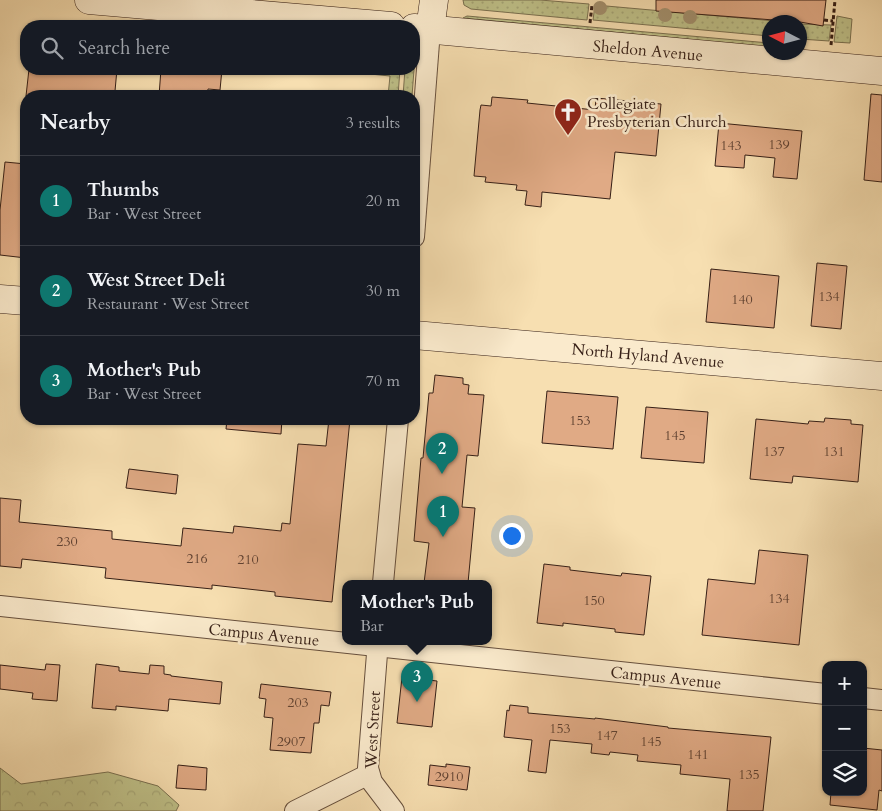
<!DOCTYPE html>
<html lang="en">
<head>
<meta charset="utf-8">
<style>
  body { margin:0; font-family:Cardo,serif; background:#242831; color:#f1f3f6 }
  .controls { position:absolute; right:15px; bottom:15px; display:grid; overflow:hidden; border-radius:10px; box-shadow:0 1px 4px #0004 }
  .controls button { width:45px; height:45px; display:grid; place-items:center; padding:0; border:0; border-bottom:1px solid #363941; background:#171b24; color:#f1f3f6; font:25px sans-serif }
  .compass { position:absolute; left:762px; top:15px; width:45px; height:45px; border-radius:50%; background:#171b24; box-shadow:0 1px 4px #0004; rotate:276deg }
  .you { position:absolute; left:511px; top:535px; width:18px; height:18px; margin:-12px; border:4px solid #fff; border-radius:50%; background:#1a73e8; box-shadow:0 0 0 8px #1a73e833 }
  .badge { display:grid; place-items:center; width:32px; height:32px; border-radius:50%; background:#0f766e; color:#fff; font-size:16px; font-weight:700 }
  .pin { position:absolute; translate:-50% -41px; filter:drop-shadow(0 1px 2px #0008) }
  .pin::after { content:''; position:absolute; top:26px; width:18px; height:15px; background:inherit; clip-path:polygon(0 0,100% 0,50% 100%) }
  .popup { position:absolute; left:342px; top:580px; width:150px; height:65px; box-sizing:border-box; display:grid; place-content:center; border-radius:10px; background:#171b24; filter:drop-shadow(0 1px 4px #0005); font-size:16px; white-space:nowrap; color:#9ea1a6 }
  .popup b { font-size:19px; color:#f1f3f6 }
  .popup::after { content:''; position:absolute; left:50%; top:100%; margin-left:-10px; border:10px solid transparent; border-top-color:#171b24 }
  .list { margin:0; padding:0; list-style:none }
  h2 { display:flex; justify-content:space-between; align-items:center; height:65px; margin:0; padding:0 20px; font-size:21px }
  h2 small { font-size:16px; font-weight:400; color:#9ea1a6 }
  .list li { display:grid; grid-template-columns:32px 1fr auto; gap:15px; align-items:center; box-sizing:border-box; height:90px; padding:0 20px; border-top:1px solid #363941 }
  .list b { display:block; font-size:19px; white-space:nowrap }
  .list p { margin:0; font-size:16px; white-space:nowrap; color:#9ea1a6 }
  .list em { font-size:16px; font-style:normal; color:#9ea1a6 }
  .icon { flex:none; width:28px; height:28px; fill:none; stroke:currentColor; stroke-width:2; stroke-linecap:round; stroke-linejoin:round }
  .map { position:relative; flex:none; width:882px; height:811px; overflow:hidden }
  .search { position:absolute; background:#171b24; box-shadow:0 1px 4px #0004; left:20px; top:20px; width:400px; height:55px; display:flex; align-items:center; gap:12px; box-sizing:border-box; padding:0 18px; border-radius:20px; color:#9ea1a6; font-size:19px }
  .panel { position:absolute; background:#171b24; box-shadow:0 1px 4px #0004; left:20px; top:90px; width:400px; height:335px; border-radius:20px }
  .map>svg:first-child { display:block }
  .green { fill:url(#green-dots); stroke:#7a7050 }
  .forest { fill:url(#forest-crowns); stroke:#7a7050 }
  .building { fill:#e0aa85; stroke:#361f16 }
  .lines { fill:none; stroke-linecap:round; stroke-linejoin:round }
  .street-casing { stroke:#664f3d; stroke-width:22 }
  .secondary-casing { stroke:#361f16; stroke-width:29 }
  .path { stroke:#361f16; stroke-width:3; stroke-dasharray:4 2.5; stroke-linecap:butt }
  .street { stroke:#faeacc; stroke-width:20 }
  .secondary { stroke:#faeacc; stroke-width:28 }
  .tree { fill:#a3906e }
  .labels { text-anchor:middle; stroke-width:5; stroke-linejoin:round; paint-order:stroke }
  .number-label { font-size:14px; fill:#604232 }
  .street-label { font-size:16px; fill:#361f16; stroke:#faeacc }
  .poi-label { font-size:16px; fill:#361f16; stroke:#faeacc; text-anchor:start }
</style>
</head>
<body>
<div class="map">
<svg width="882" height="811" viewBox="0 0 882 811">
  <defs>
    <pattern id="green-dots" width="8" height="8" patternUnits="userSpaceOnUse" patternTransform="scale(1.25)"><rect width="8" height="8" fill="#bfc189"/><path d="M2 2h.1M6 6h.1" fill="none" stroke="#a5a576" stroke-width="1.8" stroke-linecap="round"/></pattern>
    <pattern id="forest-crowns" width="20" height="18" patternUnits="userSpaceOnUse" patternTransform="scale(1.25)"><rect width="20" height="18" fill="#bfc189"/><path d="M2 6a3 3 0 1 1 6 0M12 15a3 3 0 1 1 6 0" fill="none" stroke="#a5a576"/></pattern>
  </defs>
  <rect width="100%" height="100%" fill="#f7dfb1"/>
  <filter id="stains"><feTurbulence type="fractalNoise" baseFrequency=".004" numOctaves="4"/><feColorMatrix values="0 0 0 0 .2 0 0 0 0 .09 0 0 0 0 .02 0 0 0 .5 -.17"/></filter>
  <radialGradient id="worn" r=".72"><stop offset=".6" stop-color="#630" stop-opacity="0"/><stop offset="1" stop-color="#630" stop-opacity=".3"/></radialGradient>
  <!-- green -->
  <g class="green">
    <path d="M 463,0 L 540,0 L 589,4 L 587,20 L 471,9 L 464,5 Z"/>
    <path d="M 595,5 L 786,22 L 770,22 L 769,36 L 593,20 Z"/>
    <path d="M 467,16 L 769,43 L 769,47 L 463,18 Z"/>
    <path d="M 837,16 L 852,19 L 850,43 L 834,42 Z"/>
    <path d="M 800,24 L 831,25 L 829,41 L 800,39 Z"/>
    <path d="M 414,57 L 415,57 L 412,96 L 403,96 L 405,69 L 414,69 Z"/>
    <path d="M 374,69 L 400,69 L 398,96 L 388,96 L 390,76 L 370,74 Z"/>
  </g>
  <!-- forest -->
  <path class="forest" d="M 0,768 L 21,784 L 108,772 L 158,786 L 179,805 L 176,811 L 0,811 Z"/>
  <!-- building -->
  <g class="building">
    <path d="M 656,0 L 826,0 L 823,26 L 800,22 L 656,11 Z"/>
    <path d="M 29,69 L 117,69 L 115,91 L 108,91 L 107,96 L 26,96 Z"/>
    <path d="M 161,69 L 222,69 L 220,90 L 208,89 L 207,96 L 159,96 Z"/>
    <path d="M 871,94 L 882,95 L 882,182 L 864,180 Z"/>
    <path d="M 492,97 L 528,100 L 527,103 L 595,110 L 596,98 L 661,104 L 656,156 L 615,152 L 610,199 L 542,192 L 541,207 L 525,205 L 527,191 L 516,190 L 517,185 L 485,182 L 486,177 L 474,176 L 480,110 L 481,105 L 491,106 Z"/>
    <path d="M 719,123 L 802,131 L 797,179 L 773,177 L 775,158 L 745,155 L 744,168 L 715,166 Z"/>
    <path d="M 5,162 L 26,164 L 26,258 L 0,255 L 0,210 Z"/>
    <path d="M 817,263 L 847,266 L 841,329 L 811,326 Z"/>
    <path d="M 711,269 L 779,276 L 774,328 L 706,322 Z"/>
    <path d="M 435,375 L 463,378 L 463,384 L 469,385 L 468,394 L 484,395 L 478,456 L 467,455 L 462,507 L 475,508 L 468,583 L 424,583 L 429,543 L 414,541 L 421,458 L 423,458 L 429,393 L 433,393 Z"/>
    <path d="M 547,391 L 618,397 L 613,449 L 542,443 Z"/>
    <path d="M 646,407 L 708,412 L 704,463 L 641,458 Z"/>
    <path d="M 825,418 L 851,420 L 851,424 L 863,425 L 858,482 L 793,476 L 792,483 L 750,479 L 756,419 L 808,424 L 809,421 L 824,422 Z"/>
    <path d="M 227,419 L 282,419 L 281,434 L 226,429 Z"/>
    <path d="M 329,419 L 350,419 L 332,602 L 275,596 L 275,592 L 212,585 L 212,589 L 105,578 L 106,568 L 22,559 L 21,568 L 0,566 L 0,498 L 21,500 L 19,522 L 112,531 L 112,539 L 181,546 L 183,528 L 233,533 L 234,526 L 281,531 L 282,523 L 290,524 L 298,444 L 326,446 Z"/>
    <path d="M 129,469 L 178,475 L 176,494 L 126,488 Z"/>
    <path d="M 759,550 L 808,555 L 799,645 L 702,635 L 708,579 L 755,584 Z"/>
    <path d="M 544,564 L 570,567 L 570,570 L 621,576 L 622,573 L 651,576 L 644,635 L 615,632 L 615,629 L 563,623 L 563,626 L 537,623 Z"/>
    <path d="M 46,664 L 60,665 L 57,701 L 32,699 L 33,693 L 0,689 L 0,665 L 45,670 Z"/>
    <path d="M 96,664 L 119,667 L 119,671 L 149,674 L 150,665 L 164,666 L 164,674 L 171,675 L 171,676 L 222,682 L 220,704 L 169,699 L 168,711 L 116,706 L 116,710 L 92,708 Z"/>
    <path d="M 402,677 L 437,681 L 432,727 L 397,723 Z"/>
    <path d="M 261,684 L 331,692 L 329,706 L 321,705 L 319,723 L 314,723 L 311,753 L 270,750 L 273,718 L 264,717 L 266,699 L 259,698 Z"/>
    <path d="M 510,705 L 528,707 L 528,713 L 595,719 L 595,718 L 668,727 L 668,728 L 771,737 L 763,811 L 727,811 L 730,779 L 680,774 L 681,765 L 637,761 L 638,755 L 610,752 L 609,755 L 591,753 L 592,744 L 550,740 L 546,773 L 528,771 L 532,740 L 504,737 L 507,710 L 509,711 Z"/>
    <path d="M 863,748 L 882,750 L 882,791 L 879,790 L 877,810 L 830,805 L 831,792 L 863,792 Z"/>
    <path d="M 446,764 L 470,767 L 467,790 L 428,785 L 430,765 L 446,767 Z"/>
    <path d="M 178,765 L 207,768 L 206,790 L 176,788 Z"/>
  </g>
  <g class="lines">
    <!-- street casing -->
    <g class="street-casing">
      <g id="street">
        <path d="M 414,237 L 430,30"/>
        <path d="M 383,583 L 398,419"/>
        <path d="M 0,606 L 826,694"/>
        <path d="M 378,641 L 368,768 L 372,782 L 394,811"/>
        <path d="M 863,698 L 882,700"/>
        <path d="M 295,811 L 369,774"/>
      </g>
    </g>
    <!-- secondary casing -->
    <g class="secondary-casing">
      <g id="secondary">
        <path d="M 89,0 L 391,26"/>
        <path d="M 414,28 L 882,71"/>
        <path d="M 430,30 L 434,0"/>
        <path d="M 0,299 L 26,301"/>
        <path d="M 414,335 L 882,376"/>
      </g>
    </g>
    <!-- path -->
    <g class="path">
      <path d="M 824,20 L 833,21"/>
      <path d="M 590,23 L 592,5"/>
      <path d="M 831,45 L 835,0"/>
      <path d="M 363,73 L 367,69"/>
    </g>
    <!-- street -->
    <use href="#street" class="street"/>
    <!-- secondary -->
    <use href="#secondary" class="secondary"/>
  </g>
  <!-- trees -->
  <g class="tree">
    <circle cx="600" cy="8" r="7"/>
    <circle cx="665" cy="15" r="7"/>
    <circle cx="690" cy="17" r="7"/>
  </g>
  <!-- icons -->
  <defs>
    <g id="church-pin" transform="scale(1.4375)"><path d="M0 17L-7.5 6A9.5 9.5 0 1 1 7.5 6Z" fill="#8f2418" stroke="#faeacc"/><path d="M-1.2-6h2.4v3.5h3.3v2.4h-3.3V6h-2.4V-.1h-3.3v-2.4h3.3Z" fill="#fff"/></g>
  </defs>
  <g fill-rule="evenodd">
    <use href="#church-pin" x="568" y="112"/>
  </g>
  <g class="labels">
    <!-- number labels -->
    <g class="number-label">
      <text x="779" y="149">139</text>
      <text x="731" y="150">143</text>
      <text x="829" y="301">134</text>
      <text x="742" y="304">140</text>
      <text x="580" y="425">153</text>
      <text x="675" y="440">145</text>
      <text x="774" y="456">137</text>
      <text x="834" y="456">131</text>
      <text x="67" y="546">230</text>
      <text x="197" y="563">216</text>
      <text x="248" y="564">210</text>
      <text x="779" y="603">134</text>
      <text x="594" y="605">150</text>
      <text x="298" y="707">203</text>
      <text x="560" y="733">153</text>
      <text x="607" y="740">147</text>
      <text x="291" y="746">2907</text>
      <text x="651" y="746">145</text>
      <text x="698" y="759">141</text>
      <text x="749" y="779">135</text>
      <text x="449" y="781">2910</text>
    </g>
    <!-- street labels -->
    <g class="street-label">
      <text transform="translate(648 50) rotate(5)" y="6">Sheldon Avenue</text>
      <text transform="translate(648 355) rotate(5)" y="6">North Hyland Avenue</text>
      <text transform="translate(264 634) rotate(6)" y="6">Campus Avenue</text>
      <text transform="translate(666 677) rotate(6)" y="6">Campus Avenue</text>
      <text transform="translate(372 730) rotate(-87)" y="6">West Street</text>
    </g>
    <!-- poi labels -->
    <g class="poi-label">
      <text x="587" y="109">Collegiate<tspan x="587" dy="18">Presbyterian Church</tspan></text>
    </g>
  </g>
  <rect width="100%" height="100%" filter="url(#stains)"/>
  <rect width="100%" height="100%" fill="url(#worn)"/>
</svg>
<div class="controls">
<button>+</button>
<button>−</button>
<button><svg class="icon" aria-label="layers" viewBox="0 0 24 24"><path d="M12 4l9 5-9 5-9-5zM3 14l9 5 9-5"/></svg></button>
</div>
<svg class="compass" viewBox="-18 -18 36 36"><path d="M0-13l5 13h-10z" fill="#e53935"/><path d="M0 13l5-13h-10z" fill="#9ea1a6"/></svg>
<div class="you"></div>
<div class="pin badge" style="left:443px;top:537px">1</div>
<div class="pin badge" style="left:442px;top:474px">2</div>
<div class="pin badge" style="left:417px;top:702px">3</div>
<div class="popup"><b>Mother's Pub</b>Bar</div>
<div class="search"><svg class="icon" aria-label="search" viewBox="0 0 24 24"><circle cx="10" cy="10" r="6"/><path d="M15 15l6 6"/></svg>Search here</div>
<section class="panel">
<h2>Nearby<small>3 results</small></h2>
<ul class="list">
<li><span class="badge">1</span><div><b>Thumbs</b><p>Bar · West Street</p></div><em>20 m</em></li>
<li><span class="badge">2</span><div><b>West Street Deli</b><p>Restaurant · West Street</p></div><em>30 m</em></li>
<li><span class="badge">3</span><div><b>Mother's Pub</b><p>Bar · West Street</p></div><em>70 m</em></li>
</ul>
</section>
</div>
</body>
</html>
